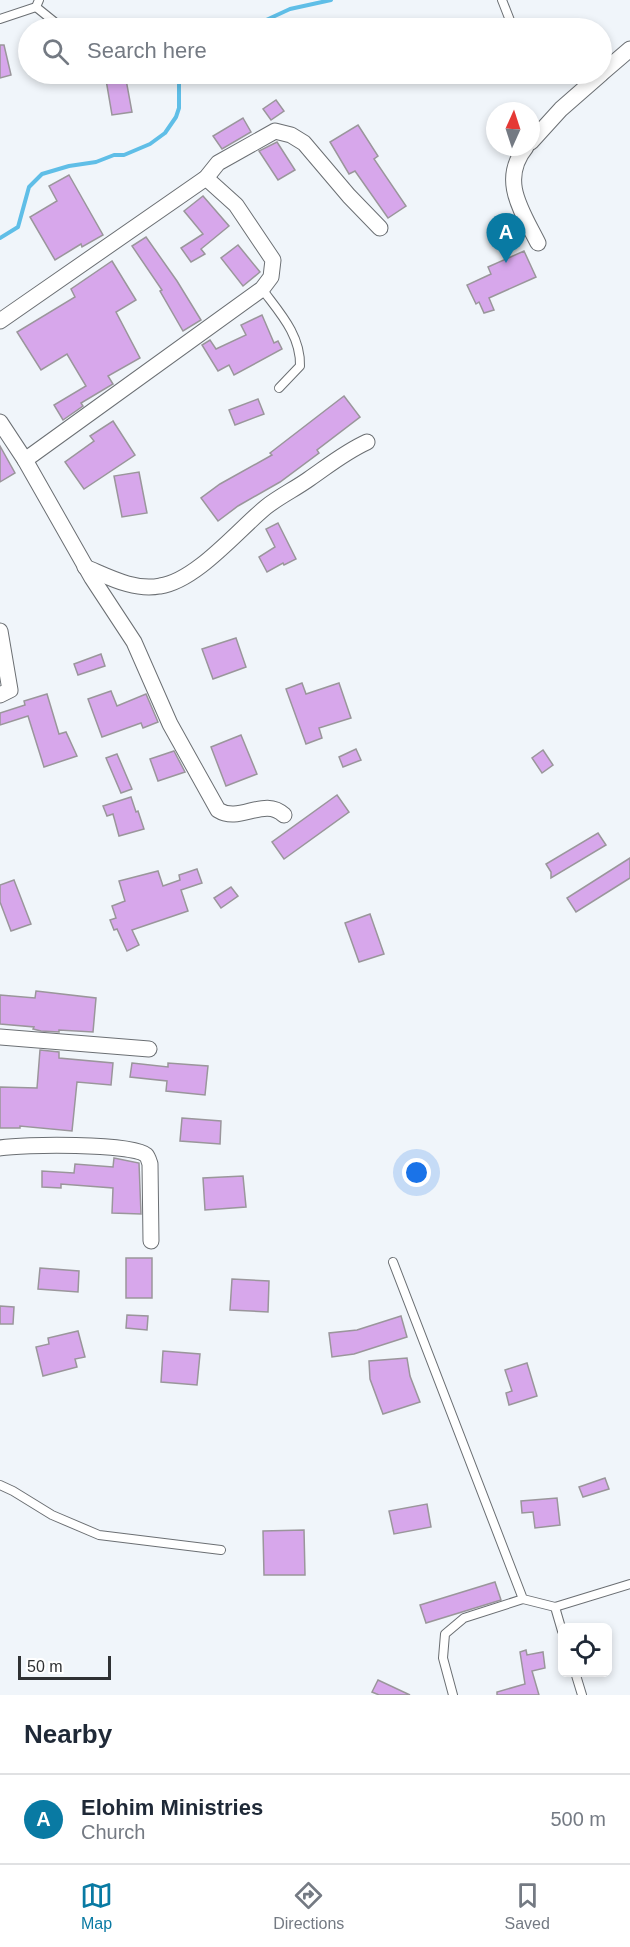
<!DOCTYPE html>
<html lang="en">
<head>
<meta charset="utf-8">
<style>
  body { margin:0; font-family:Arial,sans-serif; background:#f2f2f3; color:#1f2937 }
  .controls { position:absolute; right:18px; bottom:18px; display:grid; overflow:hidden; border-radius:9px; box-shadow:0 3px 9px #0003 }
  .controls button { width:54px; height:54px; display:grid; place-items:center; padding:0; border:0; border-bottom:2px solid #e0e1e3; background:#fff; color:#1f2937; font:30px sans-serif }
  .compass { position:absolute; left:486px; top:102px; width:54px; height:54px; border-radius:50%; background:#fff; box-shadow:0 3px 9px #0003; rotate:3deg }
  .scale { position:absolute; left:18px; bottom:15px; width:93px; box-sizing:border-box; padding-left:6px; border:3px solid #2f3133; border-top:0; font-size:16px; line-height:21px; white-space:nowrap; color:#2f3133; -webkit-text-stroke:4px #fff; paint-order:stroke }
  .you { position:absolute; left:417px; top:1173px; width:21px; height:21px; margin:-15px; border:4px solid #fff; border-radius:50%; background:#1a73e8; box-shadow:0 0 0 9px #1a73e833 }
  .badge { display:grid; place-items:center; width:39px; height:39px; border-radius:50%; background:#097aa3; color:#fff; font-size:20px; font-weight:700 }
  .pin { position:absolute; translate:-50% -50px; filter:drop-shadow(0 2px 3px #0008) }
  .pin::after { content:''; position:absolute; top:32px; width:21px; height:18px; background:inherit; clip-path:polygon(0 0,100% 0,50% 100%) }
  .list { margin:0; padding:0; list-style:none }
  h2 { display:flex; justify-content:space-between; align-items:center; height:78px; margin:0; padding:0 24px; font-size:26px }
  h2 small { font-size:20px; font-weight:400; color:#747a83 }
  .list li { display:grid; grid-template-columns:39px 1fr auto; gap:18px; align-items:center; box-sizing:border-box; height:90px; padding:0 24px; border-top:2px solid #e0e1e3 }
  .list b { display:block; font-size:22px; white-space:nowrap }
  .list p { margin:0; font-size:20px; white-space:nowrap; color:#747a83 }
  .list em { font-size:20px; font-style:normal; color:#747a83 }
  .icon { flex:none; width:33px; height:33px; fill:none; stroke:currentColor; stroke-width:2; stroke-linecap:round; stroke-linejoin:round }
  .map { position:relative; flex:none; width:630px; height:1695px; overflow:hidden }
  .search { position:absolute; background:#fff; box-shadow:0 3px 9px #0003; left:18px; right:18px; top:18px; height:66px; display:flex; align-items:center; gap:15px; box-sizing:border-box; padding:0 21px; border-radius:33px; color:#747a83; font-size:22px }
  .sheet { height:168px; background:#fff }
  nav { display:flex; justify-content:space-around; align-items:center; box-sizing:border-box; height:84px; border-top:2px solid #e0e1e3; background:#fff; font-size:16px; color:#747a83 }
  nav a { display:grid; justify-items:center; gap:3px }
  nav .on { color:#097aa3 }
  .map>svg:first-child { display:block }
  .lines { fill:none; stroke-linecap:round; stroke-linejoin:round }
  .stream { stroke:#5fbee7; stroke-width:4 }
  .building { fill:#d7a7eb; stroke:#9a969b; stroke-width:1.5 }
  .lane-casing { stroke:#6b6f73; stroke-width:10 }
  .street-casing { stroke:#6b6f73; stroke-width:17 }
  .lane { stroke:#fff; stroke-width:8 }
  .street { stroke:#fff; stroke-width:15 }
</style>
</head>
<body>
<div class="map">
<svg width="630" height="1695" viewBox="0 0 630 1695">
  <rect width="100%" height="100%" fill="#f0f5fa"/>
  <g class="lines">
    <!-- stream -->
    <g class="stream">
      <path d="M 237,28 L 264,21 L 290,9 L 331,0"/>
      <path d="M 0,238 L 18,227 L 29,187 L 42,174 L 69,166 L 96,162 L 114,155 L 124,155 L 150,144 L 165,133 L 176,117 L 179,108 L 179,74"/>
    </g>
  </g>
  <!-- building -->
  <g class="building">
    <path d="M 0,45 L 4,45 L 11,75 L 0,78 Z"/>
    <path d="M 105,74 L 125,74 L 132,112 L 112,115 Z"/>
    <path d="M 276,100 L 284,111 L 271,120 L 263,109 Z"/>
    <path d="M 243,118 L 251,132 L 222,149 L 213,136 Z"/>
    <path d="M 358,125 L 378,156 L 374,159 L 406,206 L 388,218 L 355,171 L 349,174 L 330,142 Z"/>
    <path d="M 277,142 L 295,170 L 278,180 L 259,151 Z"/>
    <path d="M 69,175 L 103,235 L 82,247 L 81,244 L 55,260 L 30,217 L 57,201 L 49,186 Z"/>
    <path d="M 203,196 L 229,226 L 201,249 L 205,254 L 191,262 L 181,248 L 203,234 L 184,211 Z"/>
    <path d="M 146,237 L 177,281 L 201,320 L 183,331 L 160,291 L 162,290 L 132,246 Z"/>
    <path d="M 238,245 L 260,272 L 243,286 L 221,258 Z"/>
    <path d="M 524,251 L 536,277 L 489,298 L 494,310 L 484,313 L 479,302 L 476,304 L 467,285 L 491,274 L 488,267 Z"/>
    <path d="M 112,261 L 136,300 L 116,312 L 140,358 L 108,376 L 113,384 L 81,403 L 83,406 L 63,420 L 54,405 L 86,386 L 67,354 L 41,370 L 17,332 L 75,297 L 71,289 Z"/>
    <path d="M 262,315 L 274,343 L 278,341 L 282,349 L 234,375 L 229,365 L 218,371 L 202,345 L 210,340 L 216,349 L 246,335 L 241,325 Z"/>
    <path d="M 344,396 L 360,417 L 317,450 L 319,453 L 280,482 L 238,506 L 218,521 L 201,498 L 220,484 L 272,455 L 270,453 Z"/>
    <path d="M 258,399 L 264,414 L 235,425 L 229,410 Z"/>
    <path d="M 113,421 L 135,455 L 84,489 L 65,462 L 94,441 L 90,436 Z"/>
    <path d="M 0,446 L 15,473 L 0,482 Z"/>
    <path d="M 139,472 L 147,513 L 122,517 L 114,476 Z"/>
    <path d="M 278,523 L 296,559 L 284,565 L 283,563 L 267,572 L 259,557 L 275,547 L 266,529 Z"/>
    <path d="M 236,638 L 246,667 L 213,679 L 202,649 Z"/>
    <path d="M 101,654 L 105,666 L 78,675 L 74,664 Z"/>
    <path d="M 302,683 L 306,694 L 339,683 L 351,718 L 319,728 L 322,738 L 306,744 L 286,689 Z"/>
    <path d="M 111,691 L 117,706 L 146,694 L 158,722 L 143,728 L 141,723 L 102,737 L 88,699 Z"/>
    <path d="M 47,694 L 59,734 L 66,732 L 77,756 L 44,767 L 28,716 L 0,725 L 0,713 L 25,705 L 24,701 Z"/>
    <path d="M 241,735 L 257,774 L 226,786 L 211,747 Z"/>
    <path d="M 356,749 L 361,760 L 343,767 L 339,757 Z"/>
    <path d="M 543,750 L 553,765 L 542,773 L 532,758 Z"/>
    <path d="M 174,751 L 185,772 L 158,781 L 150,759 Z"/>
    <path d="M 117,754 L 132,789 L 121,793 L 106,758 Z"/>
    <path d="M 337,795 L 349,812 L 284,859 L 272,842 Z"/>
    <path d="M 131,797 L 136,812 L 138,811 L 144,829 L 119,836 L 113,814 L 107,816 L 103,806 Z"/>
    <path d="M 598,833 L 606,845 L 551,878 L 551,872 L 546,864 Z"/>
    <path d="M 630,858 L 630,878 L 576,912 L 567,898 Z"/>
    <path d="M 197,869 L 202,883 L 181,890 L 188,911 L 132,930 L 139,945 L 127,951 L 117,929 L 114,930 L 110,920 L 116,918 L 112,906 L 125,901 L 119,881 L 158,871 L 163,886 L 180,880 L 179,875 Z"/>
    <path d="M 14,880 L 31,924 L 11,931 L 0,902 L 0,885 Z"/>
    <path d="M 231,887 L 238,896 L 221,908 L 214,898 Z"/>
    <path d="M 370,914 L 384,954 L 359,962 L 345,923 Z"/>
    <path d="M 36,991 L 96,998 L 93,1032 L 59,1030 L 59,1032 L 41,1031 L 33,1029 L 34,1027 L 0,1024 L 0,995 L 35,998 Z"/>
    <path d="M 40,1050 L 59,1052 L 59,1058 L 113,1063 L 111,1085 L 77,1082 L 72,1131 L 20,1126 L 20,1128 L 0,1128 L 0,1087 L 37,1088 Z"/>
    <path d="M 132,1063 L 168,1067 L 168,1063 L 208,1066 L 205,1095 L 166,1091 L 167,1081 L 130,1077 Z"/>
    <path d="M 182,1118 L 221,1121 L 220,1144 L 180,1141 Z"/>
    <path d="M 114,1158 L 139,1163 L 141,1214 L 112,1213 L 113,1188 L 61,1184 L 61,1188 L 42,1187 L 42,1171 L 74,1173 L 75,1164 L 113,1167 Z"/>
    <path d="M 243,1176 L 246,1207 L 205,1210 L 203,1178 Z"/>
    <rect x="126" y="1258" width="26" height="40"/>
    <path d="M 40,1268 L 79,1271 L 78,1292 L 38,1289 Z"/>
    <path d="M 232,1279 L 269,1281 L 268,1312 L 230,1310 Z"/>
    <path d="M 0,1306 L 14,1307 L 13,1324 L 0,1324 Z"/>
    <path d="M 127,1315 L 148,1316 L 147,1330 L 126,1328 Z"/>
    <path d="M 401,1316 L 407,1337 L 354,1354 L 332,1357 L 329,1333 L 357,1330 Z"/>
    <path d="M 78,1331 L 85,1357 L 75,1359 L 77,1367 L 43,1376 L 36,1347 L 49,1344 L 48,1338 Z"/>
    <path d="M 163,1351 L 200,1354 L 197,1385 L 161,1382 Z"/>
    <path d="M 407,1358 L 410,1376 L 420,1402 L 383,1414 L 370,1379 L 369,1361 Z"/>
    <path d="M 527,1363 L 537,1396 L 509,1405 L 506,1393 L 512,1391 L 505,1370 Z"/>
    <path d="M 605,1478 L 609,1489 L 583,1497 L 579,1487 Z"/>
    <path d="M 557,1498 L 560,1525 L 535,1528 L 533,1512 L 522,1513 L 521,1501 Z"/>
    <path d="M 427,1504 L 431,1527 L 394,1534 L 389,1511 Z"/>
    <path d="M 304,1530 L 305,1575 L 264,1575 L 263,1531 Z"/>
    <path d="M 495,1582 L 501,1600 L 426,1623 L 420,1605 Z"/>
    <path d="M 526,1650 L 527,1655 L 543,1652 L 545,1668 L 532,1671 L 539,1695 L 497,1695 L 497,1692 L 525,1684 L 520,1652 Z"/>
    <path d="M 378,1680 L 410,1695 L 379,1695 L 372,1692 Z"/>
  </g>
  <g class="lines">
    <!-- lane casing -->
    <g class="lane-casing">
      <g id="lane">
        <path d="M 502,0 L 513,28"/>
        <path d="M 36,7 L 62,28"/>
        <path d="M 0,19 L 36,7 L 39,0"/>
        <path d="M 529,74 L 530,78"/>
        <path d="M 262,289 C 279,312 301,335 300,366 L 279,388"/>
        <path d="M 393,1262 L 523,1599 L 555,1607 L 630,1584"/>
        <path d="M 0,1485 L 13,1491 L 52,1515 L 99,1535 L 221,1550"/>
        <path d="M 555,1607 L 562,1631"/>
        <path d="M 575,1672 L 582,1695"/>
        <path d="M 453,1695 L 443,1658 L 445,1634 L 464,1618 L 523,1599"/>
      </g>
    </g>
    <!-- street casing -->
    <g class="street-casing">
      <g id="street">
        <path d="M 602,73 L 630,49"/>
        <path d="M 531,142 L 561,109 L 601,74"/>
        <path d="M 526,147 C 499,180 522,211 538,243"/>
        <path d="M 0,321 L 206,178 L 218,163 L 275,131 L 291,135 L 304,143 L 349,196 L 380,228"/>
        <path d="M 0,422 L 25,460 L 92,578 L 134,642 L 170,724 L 218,810 C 240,824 264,796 284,815"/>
        <path d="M 25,460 L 262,289 L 271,277 L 273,260 L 236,205 L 206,178"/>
        <path d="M 85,567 C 109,577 134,591 160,586 C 196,581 238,530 266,507 C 280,496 295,489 309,479 C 328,466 345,452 367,442"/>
        <path d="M 0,631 L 10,690 L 0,695"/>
        <path d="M 0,1037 L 149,1049"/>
        <path d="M 0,1148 C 21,1144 133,1143 146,1155 C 148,1157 149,1161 150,1164 L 151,1241"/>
      </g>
    </g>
    <!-- lane -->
    <use href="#lane" class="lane"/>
    <!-- street -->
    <use href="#street" class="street"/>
  </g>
</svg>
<div class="controls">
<button><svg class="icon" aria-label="locate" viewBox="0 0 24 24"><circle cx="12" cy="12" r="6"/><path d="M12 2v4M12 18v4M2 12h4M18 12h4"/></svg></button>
</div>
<svg class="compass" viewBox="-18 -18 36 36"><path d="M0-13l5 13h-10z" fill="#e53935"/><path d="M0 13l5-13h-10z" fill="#747a83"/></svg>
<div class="scale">50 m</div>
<div class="you"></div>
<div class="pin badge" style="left:506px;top:263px">A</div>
<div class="search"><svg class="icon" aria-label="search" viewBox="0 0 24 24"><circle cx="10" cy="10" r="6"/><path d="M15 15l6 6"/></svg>Search here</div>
</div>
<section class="sheet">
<h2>Nearby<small></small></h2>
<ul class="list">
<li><span class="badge">A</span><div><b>Elohim Ministries</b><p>Church</p></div><em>500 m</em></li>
</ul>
</section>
<nav>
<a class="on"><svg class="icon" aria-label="map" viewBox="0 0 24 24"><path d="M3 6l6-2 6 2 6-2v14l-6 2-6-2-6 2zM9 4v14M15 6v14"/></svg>Map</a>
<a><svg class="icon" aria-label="directions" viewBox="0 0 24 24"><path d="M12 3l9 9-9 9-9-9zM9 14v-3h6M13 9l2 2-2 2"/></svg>Directions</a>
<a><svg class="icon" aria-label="saved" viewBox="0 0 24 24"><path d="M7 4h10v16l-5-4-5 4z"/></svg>Saved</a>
</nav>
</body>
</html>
